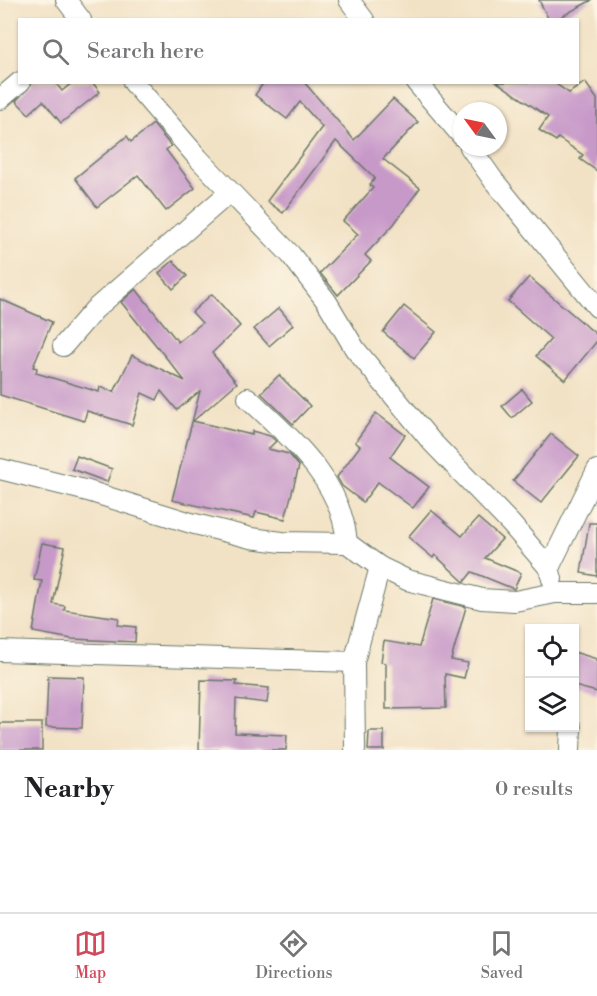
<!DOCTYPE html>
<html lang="en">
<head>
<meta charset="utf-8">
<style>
  body { margin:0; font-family:"Libre Bodoni",serif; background:#f2f2f2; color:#202124 }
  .controls { position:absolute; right:18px; bottom:18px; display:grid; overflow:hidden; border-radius:0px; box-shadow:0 2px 4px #0004 }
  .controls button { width:54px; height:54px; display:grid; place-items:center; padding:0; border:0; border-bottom:2px solid #e0e0e0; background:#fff; color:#202124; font:30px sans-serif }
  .compass { position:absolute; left:453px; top:102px; width:54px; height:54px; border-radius:50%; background:#fff; box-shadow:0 2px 4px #0004; rotate:303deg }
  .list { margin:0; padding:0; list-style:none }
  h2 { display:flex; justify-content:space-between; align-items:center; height:78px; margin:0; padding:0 24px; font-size:26px }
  h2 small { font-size:20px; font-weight:400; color:#757577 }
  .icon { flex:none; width:33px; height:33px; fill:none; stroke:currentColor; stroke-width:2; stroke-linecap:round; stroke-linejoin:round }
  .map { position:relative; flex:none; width:597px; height:750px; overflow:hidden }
  .search { position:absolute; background:#fff; box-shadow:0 2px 4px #0004; left:18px; right:18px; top:18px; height:66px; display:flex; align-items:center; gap:15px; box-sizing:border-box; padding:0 21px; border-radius:0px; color:#757577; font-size:22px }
  .sheet { height:162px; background:#fff }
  nav { display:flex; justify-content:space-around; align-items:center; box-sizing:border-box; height:84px; border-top:2px solid #e0e0e0; background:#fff; font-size:16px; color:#757577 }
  nav a { display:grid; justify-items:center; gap:3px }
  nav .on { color:#d1495b }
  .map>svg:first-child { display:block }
  .building { fill:#c799c9 }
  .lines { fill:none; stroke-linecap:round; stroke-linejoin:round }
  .minor-casing { stroke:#697767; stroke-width:22 }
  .minor { stroke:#fff; stroke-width:20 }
</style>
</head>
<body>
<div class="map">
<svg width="597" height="750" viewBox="0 0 597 750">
  <rect width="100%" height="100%" fill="#fcf5e5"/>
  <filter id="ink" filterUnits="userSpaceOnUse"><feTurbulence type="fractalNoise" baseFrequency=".0167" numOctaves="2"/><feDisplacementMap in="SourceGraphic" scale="12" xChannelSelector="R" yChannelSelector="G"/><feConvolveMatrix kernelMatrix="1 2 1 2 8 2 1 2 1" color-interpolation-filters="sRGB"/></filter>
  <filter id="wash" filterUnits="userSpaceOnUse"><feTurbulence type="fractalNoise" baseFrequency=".008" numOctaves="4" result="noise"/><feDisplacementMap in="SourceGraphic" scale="24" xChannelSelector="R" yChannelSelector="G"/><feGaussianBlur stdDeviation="1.35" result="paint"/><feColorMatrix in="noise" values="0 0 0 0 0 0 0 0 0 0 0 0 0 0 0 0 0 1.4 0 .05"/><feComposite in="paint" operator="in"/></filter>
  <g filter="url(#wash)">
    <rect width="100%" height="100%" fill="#f2e2c5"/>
    <g id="blocks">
      <!-- building -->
      <g class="building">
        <path d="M 539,0 L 592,0 L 555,20 L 549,20 Z"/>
        <path d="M 33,82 L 55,82 L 62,91 L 73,82 L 92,82 L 100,92 L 61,123 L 43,101 L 29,114 L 16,101 Z"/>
        <path d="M 264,82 L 304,82 L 354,140 L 393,99 L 418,122 L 383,159 L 420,188 L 394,224 L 365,255 L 371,261 L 338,295 L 320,273 L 358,234 L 343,221 L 373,188 L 370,185 L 375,178 L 336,141 L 283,213 L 267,201 L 322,127 L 300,102 L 287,119 L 255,95 Z"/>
        <path d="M 497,82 L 553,82 L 569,93 L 585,82 L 597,99 L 597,171 L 580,159 L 583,155 L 558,138 L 556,141 L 539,130 L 548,117 Z"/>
        <path d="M 153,124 L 171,146 L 166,150 L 195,188 L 166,211 L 138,175 L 97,207 L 75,178 L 127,136 L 131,142 Z"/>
        <path d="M 173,261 L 187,276 L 173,289 L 159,273 Z"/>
        <path d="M 529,277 L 597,335 L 597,341 L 565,380 L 536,356 L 551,339 L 508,301 Z"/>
        <path d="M 136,289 L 178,342 L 202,323 L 192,312 L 212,294 L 240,326 L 212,353 L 237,383 L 193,421 L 252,435 L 252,431 L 270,436 L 276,441 L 268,449 L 289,454 L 299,466 L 285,519 L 256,512 L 254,518 L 172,500 L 200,391 L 177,410 L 161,391 L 157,400 L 142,393 L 132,425 L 87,411 L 84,421 L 0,395 L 0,299 L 52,322 L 33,367 L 37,368 L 36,373 L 99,392 L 100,387 L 114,392 L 132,355 L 185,381 L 121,302 Z"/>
        <path d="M 404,306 L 436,332 L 414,358 L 383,332 Z"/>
        <path d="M 279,308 L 293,325 L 269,346 L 254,329 Z"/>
        <path d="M 279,375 L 310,406 L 293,424 L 261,393 Z"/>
        <path d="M 522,389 L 532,401 L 512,418 L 502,406 Z"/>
        <path d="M 376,413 L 405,435 L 390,457 L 429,487 L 413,508 L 378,482 L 363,502 L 342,486 L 337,477 L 360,446 L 355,442 Z"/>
        <path d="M 551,434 L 579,456 L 541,503 L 513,481 Z"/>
        <path d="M 77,456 L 112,469 L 107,482 L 72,469 Z"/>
        <path d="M 431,510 L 462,536 L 478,518 L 502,539 L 485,558 L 521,573 L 514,589 L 472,572 L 464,582 L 435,555 L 433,558 L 408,537 Z"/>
        <path d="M 589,523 L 597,523 L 597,576 L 581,573 Z"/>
        <path d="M 42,543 L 65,547 L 53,604 L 65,606 L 64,610 L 119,618 L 118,625 L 136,627 L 135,642 L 72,639 L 33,632 L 42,581 L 34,580 Z"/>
        <path d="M 433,599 L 466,607 L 451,660 L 468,663 L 464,678 L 445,674 L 446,708 L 386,709 L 386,663 L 381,662 L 384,641 L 419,647 Z"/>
        <path d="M 574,652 L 597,659 L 597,692 L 574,686 Z"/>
        <path d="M 48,676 L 84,677 L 82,728 L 46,727 Z"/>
        <path d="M 201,680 L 237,681 L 236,685 L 269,688 L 267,703 L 236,699 L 235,733 L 287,735 L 286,750 L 199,750 Z"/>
        <rect x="0" y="723" width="42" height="27"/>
        <path d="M 369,731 L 384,731 L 384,750 L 368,750 Z"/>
      </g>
    </g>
  </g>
  <g filter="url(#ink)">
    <use href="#blocks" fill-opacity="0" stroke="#697767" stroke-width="1.5"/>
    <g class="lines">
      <!-- minor casing -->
      <g class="minor-casing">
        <g id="minor">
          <path d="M 66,0 L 81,20"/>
          <path d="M 349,0 L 364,20"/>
          <path d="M 133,82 L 198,158 L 291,255 L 327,302 L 355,349 L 431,441 L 511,524 L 549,568"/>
          <path d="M 416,82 L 462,136"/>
          <path d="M 0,99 L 20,82"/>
          <path d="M 470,147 L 494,181 L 597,307"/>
          <path d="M 63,346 L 94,310 L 230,192"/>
          <path d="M 248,398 C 291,439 342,480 347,543"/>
          <path d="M 0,469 L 88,491 L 191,523 L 251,538 L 282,542 L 347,543 L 380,567 L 407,580 L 482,599 L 515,601 L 555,593 L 597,593"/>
          <path d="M 552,579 L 549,568 L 597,470"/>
          <path d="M 0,651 L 354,662"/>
          <path d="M 355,750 L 354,662 L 380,567"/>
          <path d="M 570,750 L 571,728"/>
        </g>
      </g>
      <!-- minor -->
      <use href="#minor" class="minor"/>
    </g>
  </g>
</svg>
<div class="controls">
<button><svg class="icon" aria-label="locate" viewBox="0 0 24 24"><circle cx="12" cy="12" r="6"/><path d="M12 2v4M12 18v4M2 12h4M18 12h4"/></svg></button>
<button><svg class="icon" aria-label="layers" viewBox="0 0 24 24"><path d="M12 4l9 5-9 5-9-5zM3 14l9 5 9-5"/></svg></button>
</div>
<svg class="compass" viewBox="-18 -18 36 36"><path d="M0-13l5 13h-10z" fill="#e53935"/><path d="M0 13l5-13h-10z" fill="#757577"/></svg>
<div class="search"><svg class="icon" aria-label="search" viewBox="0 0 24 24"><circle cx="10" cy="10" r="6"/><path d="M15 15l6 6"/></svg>Search here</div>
</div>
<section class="sheet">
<h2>Nearby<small>0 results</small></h2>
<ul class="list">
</ul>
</section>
<nav>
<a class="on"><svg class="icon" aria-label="map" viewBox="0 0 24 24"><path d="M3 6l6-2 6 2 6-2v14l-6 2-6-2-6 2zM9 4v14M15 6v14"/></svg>Map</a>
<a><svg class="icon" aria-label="directions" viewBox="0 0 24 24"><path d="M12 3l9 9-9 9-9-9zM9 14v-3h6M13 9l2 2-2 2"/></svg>Directions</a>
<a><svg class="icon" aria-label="saved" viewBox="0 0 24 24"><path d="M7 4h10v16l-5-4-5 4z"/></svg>Saved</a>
</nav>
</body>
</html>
